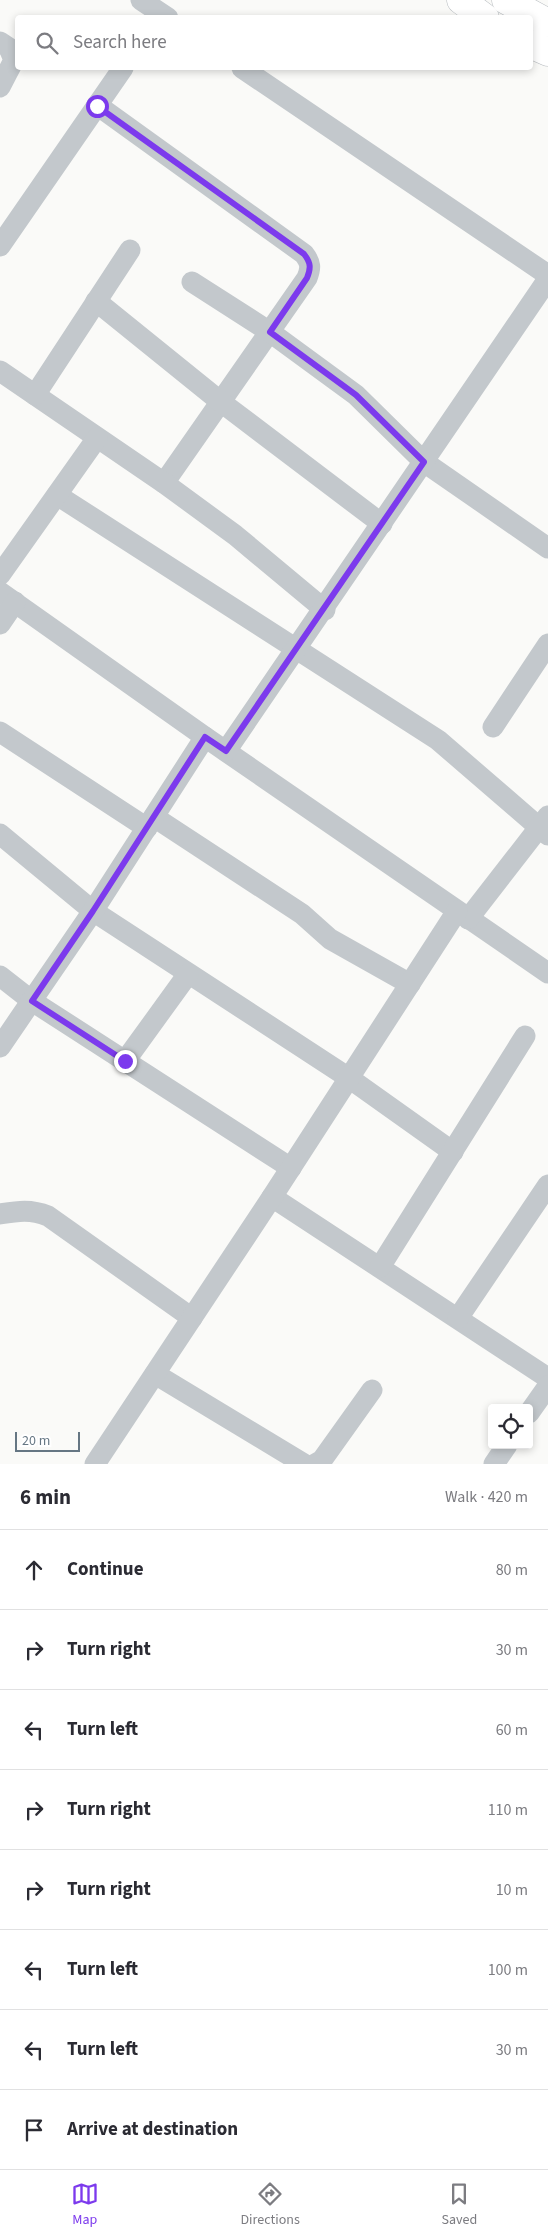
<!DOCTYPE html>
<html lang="en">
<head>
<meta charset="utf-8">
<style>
  body { margin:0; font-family:"Source Sans 3",sans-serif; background:#f7f7f7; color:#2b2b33 }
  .controls { position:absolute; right:15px; bottom:15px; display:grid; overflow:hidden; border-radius:5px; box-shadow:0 2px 8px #0003 }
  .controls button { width:45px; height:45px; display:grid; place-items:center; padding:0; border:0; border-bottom:1px solid #e1e1e2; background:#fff; color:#2b2b33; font:25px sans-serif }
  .scale { position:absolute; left:15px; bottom:12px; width:65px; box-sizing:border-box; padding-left:5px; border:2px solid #657683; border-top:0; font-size:14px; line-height:18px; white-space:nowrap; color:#657683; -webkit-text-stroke:4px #fff; paint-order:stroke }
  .stop { position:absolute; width:15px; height:15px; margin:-11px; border:4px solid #7c3aed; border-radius:50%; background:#fff }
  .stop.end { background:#7c3aed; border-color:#fff; box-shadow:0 1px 5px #0008 }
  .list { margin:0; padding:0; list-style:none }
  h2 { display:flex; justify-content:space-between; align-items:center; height:65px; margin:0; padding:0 20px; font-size:21px }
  h2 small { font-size:16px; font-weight:400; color:#7c7c81 }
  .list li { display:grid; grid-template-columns:32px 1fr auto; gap:15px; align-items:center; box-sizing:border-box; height:80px; padding:0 20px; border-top:1px solid #e1e1e2 }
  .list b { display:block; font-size:19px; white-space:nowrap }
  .list em { font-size:16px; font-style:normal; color:#7c7c81 }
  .icon { flex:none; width:28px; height:28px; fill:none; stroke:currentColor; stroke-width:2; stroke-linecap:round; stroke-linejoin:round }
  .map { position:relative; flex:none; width:548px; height:1464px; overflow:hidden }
  .search { position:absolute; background:#fff; box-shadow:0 2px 8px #0003; left:15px; right:15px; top:15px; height:55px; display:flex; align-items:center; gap:12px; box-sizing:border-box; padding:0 18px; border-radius:5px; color:#7c7c81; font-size:19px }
  .sheet { height:705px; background:#fff }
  nav { display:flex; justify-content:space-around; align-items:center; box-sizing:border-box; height:70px; border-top:1px solid #e1e1e2; background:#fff; font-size:14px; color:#7c7c81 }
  nav a { display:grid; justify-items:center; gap:2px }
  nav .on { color:#7c3aed }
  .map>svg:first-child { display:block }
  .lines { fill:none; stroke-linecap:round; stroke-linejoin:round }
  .primary-casing { stroke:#b5babe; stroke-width:29 }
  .minor { stroke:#c3c8cc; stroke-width:21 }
  .primary { stroke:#fff; stroke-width:28 }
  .route { stroke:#7c3aed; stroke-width:6 }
</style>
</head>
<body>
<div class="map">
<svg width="548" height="1464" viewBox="0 0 548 1464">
  <rect width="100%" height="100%" fill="#fafaf8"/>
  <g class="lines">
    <!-- primary casing -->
    <g class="primary-casing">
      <g id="primary">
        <path d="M 461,0 L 485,18"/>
        <path d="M 506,0 L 548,23"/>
        <path d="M 530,44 L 548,52"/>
      </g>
    </g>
    <!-- minor -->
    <g class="minor">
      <path d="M 141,0 L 168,18"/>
      <path d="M 0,42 L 9,48 L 14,60 L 0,87"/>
      <path d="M 242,68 L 548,275"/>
      <path d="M 97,105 L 304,254 C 311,263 311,268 307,278 L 164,483"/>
      <path d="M 0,246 L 123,68"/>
      <path d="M 192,282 L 270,332 L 356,395 L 424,462 L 548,548"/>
      <path d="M 96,301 L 221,402 L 382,524"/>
      <path d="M 0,371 L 164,483 L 235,535 L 325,610"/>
      <path d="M 35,395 L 130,250"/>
      <path d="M 57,495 L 438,740 L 548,835"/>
      <path d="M 0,575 L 97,438"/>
      <path d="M 0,592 L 205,737 L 548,973"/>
      <path d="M 0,624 L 15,602"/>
      <path d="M 493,727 L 548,644"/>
      <path d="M 0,732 L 147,828"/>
      <path d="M 226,751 L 548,279"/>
      <path d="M 154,817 L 302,914 L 330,939 L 410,984"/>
      <path d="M 0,834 L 93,911 L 349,1078 L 453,1152"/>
      <path d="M 468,919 L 548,816"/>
      <path d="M 0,976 L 32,1001 L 291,1168"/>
      <path d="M 0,1047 L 93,911 L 205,737"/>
      <path d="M 125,1061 L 188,974"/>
      <path d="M 272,1197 L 548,1378"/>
      <path d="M 0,1214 C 18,1211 31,1209 48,1216 L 192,1318"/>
      <path d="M 380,1267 L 525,1036"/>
      <path d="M 458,1318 L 548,1185"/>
      <path d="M 155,1374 L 304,1464"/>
      <path d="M 529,1413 L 548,1386"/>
      <path d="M 95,1464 L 272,1197 L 457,911"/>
      <path d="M 315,1464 L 322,1460 L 372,1390"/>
      <path d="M 494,1464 L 507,1445"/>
    </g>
    <!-- primary -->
    <use href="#primary" class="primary"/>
  </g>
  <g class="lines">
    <!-- route -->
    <path class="route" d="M 97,106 L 304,254 C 311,263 311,268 307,278 L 270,332 L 356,395 L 424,462 L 226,751 L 205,737 L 93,911 L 32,1001 L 125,1061"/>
  </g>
</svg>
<div class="controls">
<button><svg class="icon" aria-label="locate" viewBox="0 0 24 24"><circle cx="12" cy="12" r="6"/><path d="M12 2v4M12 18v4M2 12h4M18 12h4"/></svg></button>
</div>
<div class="scale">20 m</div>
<div class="stop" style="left:97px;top:106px"></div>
<div class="stop end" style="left:125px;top:1061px"></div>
<div class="search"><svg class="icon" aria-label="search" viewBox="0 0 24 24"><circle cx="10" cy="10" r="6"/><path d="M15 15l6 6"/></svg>Search here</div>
</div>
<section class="sheet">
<h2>6 min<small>Walk · 420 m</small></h2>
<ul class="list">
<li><svg class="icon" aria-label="ahead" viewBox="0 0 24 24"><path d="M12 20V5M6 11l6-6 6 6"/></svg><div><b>Continue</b></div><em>80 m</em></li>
<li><svg class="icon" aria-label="right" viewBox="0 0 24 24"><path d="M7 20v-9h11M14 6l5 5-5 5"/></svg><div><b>Turn right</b></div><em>30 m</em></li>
<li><svg class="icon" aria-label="left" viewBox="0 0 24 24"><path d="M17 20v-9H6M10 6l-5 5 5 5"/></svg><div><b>Turn left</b></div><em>60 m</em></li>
<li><svg class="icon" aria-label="right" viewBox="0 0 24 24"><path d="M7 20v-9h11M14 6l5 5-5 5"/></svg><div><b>Turn right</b></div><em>110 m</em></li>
<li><svg class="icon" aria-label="right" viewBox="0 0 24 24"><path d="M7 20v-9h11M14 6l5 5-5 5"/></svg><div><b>Turn right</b></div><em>10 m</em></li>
<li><svg class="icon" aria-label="left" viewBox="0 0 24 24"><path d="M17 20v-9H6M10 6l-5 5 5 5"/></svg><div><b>Turn left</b></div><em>100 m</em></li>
<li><svg class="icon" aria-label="left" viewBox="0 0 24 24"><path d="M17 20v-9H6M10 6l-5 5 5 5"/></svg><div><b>Turn left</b></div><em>30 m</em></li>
<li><svg class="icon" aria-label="arrive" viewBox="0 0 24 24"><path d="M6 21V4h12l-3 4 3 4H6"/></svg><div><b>Arrive at destination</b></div></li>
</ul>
</section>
<nav>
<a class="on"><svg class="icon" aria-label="map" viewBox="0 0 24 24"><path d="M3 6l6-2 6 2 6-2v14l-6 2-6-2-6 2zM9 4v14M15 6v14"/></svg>Map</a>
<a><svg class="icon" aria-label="directions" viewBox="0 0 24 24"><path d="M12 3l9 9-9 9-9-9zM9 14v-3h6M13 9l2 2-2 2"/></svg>Directions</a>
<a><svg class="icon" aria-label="saved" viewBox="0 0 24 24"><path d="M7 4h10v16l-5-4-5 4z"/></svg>Saved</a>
</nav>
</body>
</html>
